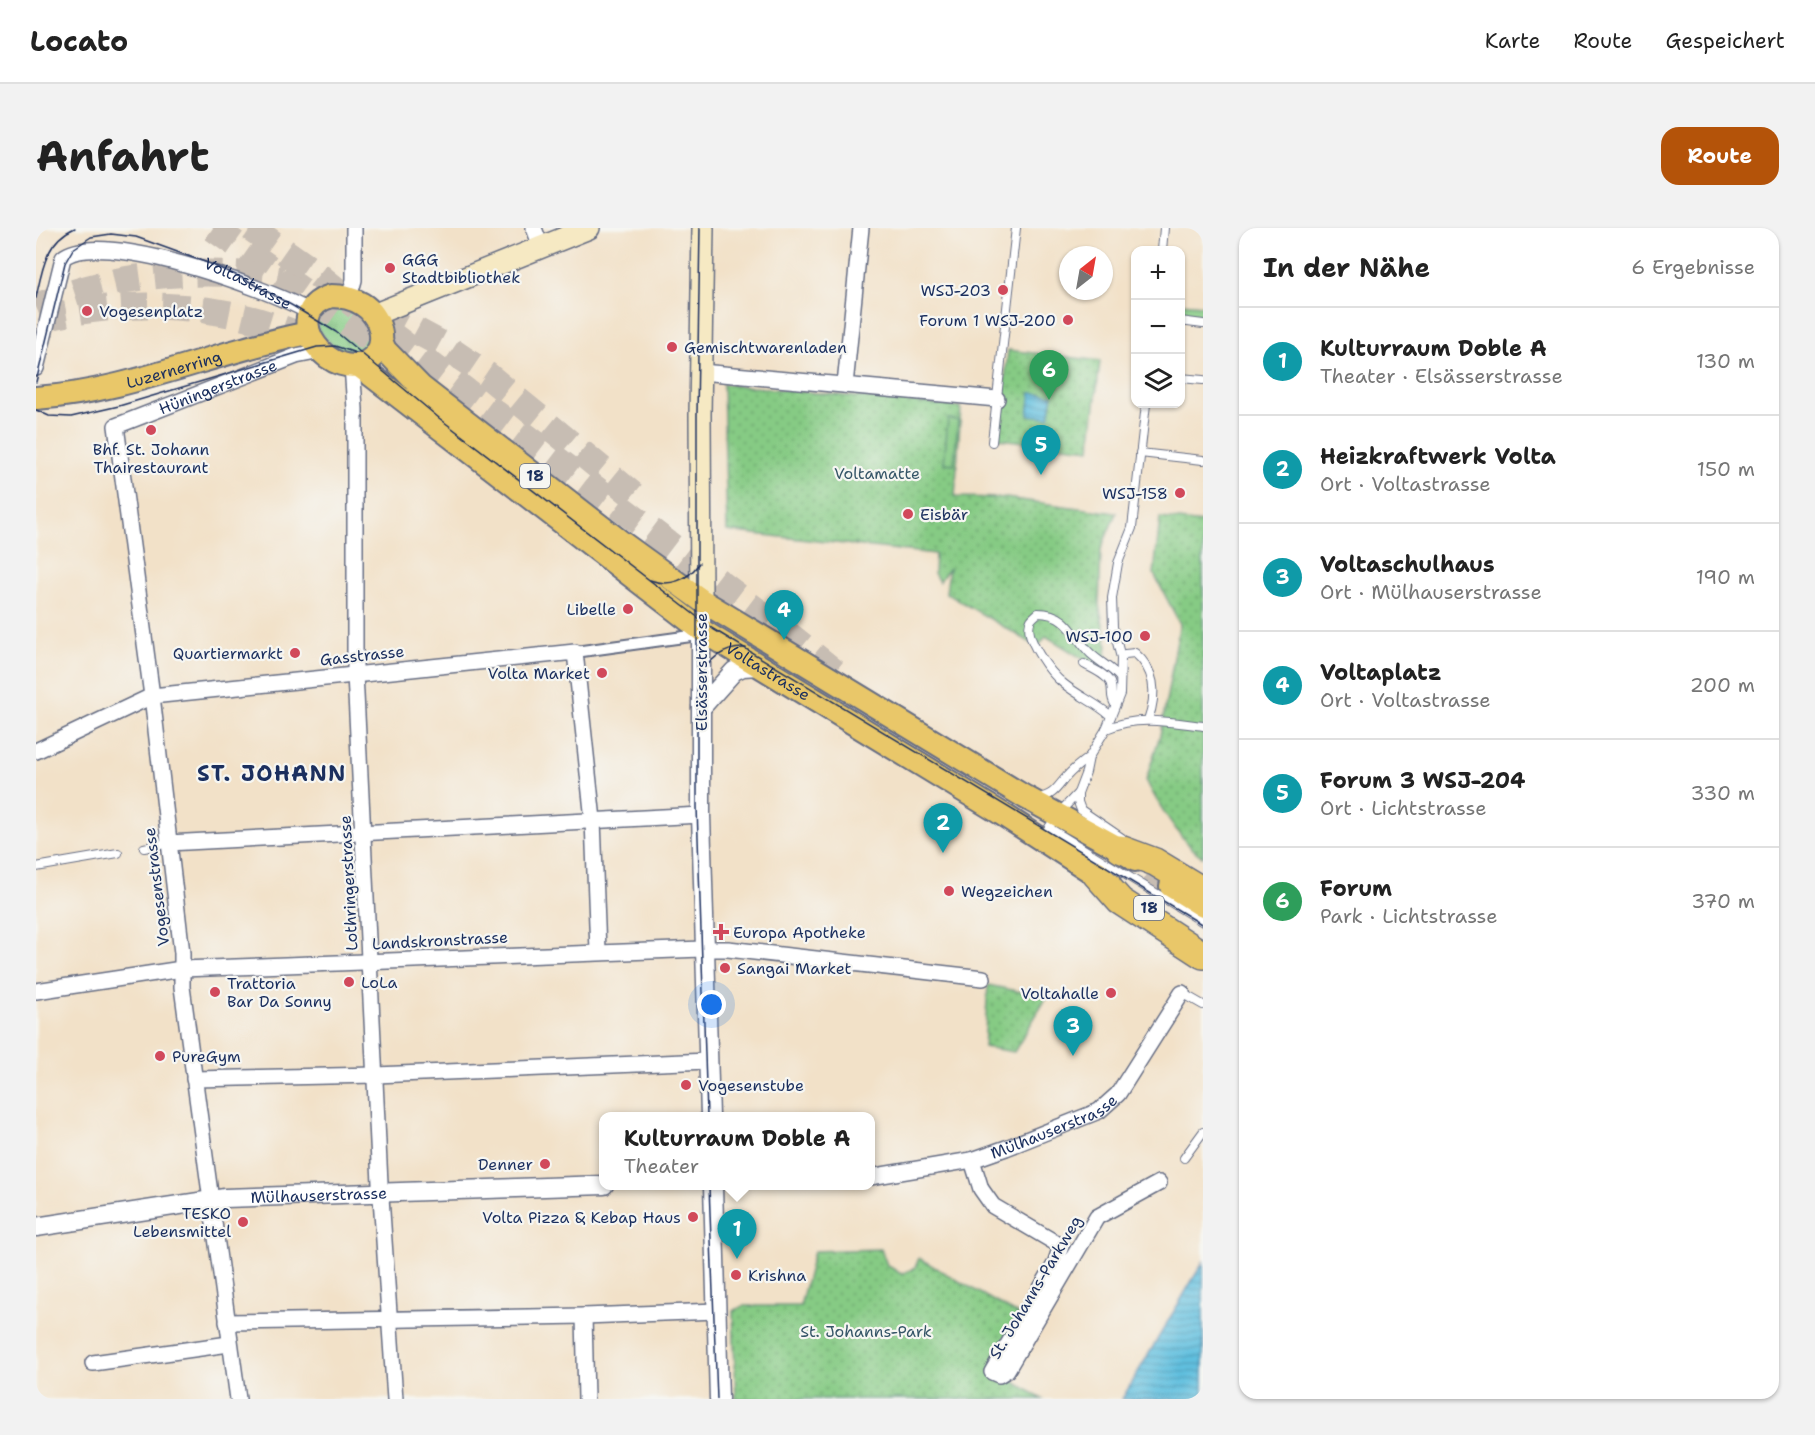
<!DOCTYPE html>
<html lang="de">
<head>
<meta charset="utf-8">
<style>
  body { margin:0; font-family:"Shantell Sans",sans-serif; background:#f2f2f2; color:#222 }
  .controls { position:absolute; right:18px; top:18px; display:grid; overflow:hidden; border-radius:12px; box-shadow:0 2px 4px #0004 }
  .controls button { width:54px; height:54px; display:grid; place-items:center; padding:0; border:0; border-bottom:2px solid #e0e0e0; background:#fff; color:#222; font:30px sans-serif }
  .compass { position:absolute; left:1023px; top:18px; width:54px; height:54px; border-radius:50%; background:#fff; box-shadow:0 2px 4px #0004; rotate:31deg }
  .you { position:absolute; left:676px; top:777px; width:21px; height:21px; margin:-15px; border:4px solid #fff; border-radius:50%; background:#1a73e8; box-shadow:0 0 0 9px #1a73e833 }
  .badge { display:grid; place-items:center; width:39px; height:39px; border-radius:50%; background:#b45309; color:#fff; font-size:20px; font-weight:700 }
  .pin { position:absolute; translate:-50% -50px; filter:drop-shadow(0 2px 3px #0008) }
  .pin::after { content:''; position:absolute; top:32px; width:21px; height:18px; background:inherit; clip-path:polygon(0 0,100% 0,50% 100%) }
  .popup { position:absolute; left:563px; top:884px; width:276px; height:78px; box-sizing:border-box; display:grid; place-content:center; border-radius:12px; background:#fff; filter:drop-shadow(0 2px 4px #0005); font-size:20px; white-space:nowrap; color:#767676 }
  .popup b { font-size:22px; color:#222 }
  .popup::after { content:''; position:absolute; left:50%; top:100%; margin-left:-12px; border:12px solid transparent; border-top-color:#fff }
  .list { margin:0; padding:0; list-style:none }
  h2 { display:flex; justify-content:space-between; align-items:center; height:78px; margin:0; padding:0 24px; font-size:26px }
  h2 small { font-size:20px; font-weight:400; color:#767676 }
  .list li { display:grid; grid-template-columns:39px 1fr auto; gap:18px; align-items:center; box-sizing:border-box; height:108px; padding:0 24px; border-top:2px solid #e0e0e0 }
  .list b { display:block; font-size:22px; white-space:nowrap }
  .list p { margin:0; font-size:20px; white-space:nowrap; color:#767676 }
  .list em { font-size:20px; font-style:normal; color:#767676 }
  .icon { flex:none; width:33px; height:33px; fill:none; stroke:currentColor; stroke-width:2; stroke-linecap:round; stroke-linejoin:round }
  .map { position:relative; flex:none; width:1167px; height:1171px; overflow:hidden; border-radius:18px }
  header { display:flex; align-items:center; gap:36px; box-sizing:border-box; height:84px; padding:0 30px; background:#fff; border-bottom:2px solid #e0e0e0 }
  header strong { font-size:28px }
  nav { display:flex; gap:33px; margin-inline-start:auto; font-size:21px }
  .intro { display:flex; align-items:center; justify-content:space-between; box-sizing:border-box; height:144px; padding:0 36px }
  h1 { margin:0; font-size:42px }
  .button { padding:15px 27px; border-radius:18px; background:#b45309; color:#fff; font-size:21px; font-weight:700 }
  main { display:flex; gap:36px; padding:0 36px }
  aside { flex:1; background:#fff; border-radius:18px; box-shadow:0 2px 4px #0004 }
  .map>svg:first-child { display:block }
  .grass { fill:url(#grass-tufts); stroke:#507d71; stroke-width:1.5 }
  .park { fill:url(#park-dots); stroke:#507d71; stroke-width:1.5 }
  .garden { fill:#86cb84; stroke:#507d71; stroke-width:1.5 }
  .water { fill:url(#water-rules); stroke:#3e789e; stroke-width:1.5 }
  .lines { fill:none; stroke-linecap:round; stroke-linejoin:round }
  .motorway-tunnel { stroke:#c7bdb3; stroke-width:27; stroke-dasharray:27 14; stroke-linecap:butt }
  .service-casing { stroke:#666d83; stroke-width:10 }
  .pedestrian-casing { stroke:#666d83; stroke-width:14 }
  .minor-casing { stroke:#666d83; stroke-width:18 }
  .tertiary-casing { stroke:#666d83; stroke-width:21 }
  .secondary-casing { stroke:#666d83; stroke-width:24 }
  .primary-casing { stroke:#666d83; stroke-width:26 }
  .motorway-casing { stroke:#666d83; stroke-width:30 }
  .service { stroke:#fff; stroke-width:8 }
  .pedestrian { stroke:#fff; stroke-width:10 }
  .minor { stroke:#fff; stroke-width:15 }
  .tertiary { stroke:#fff; stroke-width:18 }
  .secondary { stroke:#f6e9c3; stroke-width:21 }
  .primary { stroke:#e9c769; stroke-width:22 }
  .motorway { stroke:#e9c769; stroke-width:27 }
  .tram { stroke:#1b2f5e; stroke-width:1.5 }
  .poi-dot { fill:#d1495b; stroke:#f6f6f2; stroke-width:2 }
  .labels { text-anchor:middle; stroke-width:4.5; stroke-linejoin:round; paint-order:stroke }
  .shield { fill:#f6f6f2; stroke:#5d6b8a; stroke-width:1.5 }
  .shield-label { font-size:15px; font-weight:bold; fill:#1b2f5e }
  .poi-label { font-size:16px; fill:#1b2f5e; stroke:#f6f6f2; text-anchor:start }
  .street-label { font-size:16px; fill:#1b2f5e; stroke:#f6f6f2 }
  .park-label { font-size:16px; fill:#365668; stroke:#f6f6f2 }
  .district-label { font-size:22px; font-weight:bold; letter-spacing:1.5px; fill:#1b2f5e; stroke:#f6f6f2 }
</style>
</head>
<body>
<header>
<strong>Locato</strong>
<nav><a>Karte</a><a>Route</a><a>Gespeichert</a></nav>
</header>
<div class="intro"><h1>Anfahrt</h1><a class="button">Route</a></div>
<main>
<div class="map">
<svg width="1167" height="1171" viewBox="0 0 1167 1171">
  <defs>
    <pattern id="grass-tufts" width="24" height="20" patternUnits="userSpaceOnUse" patternTransform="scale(1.5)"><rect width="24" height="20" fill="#86cb84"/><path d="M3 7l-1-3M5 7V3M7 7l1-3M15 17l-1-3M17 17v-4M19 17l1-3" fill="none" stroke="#6da56f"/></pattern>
    <pattern id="park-dots" width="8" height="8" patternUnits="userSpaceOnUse" patternTransform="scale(1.5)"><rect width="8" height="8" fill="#86cb84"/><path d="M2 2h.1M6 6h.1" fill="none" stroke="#6da56f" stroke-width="1.8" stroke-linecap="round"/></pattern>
    <pattern id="water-rules" width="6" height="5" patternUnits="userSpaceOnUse" patternTransform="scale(1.5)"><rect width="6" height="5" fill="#61c0df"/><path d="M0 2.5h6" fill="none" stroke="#4f9cb8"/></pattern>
  </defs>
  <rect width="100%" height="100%" fill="#f6f6f2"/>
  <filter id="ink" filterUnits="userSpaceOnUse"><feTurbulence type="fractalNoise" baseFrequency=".0167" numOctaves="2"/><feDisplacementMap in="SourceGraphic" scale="12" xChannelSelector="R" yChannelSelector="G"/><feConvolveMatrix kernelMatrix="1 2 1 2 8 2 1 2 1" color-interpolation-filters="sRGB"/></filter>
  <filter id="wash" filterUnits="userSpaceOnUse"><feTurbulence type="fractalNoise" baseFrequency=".008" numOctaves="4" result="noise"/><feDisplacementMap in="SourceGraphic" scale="24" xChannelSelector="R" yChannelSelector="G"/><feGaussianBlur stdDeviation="1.35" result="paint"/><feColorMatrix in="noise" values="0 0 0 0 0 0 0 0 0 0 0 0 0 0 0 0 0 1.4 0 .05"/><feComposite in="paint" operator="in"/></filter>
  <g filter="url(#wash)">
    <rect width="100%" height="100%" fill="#f2e1c8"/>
    <!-- grass -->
    <g class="grass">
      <path d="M 1144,75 L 1167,77 L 1167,89 L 1145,86 Z"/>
      <path d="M 302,78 C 323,85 327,89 336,109 C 321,144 297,120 281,101 L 283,88 L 288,81 Z"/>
    </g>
    <!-- park -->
    <g class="park">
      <path d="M 972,122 L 1064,133 L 1054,221 L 963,211 Z"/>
      <path d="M 687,156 L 925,179 L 919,269 L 970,270 L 1080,285 L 1065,321 L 1063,377 L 1071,416 L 1068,444 L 1010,408 L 1002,419 L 910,365 L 913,340 L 903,354 L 898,345 L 899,326 L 691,303 Z"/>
      <path d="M 1124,290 L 1167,295 L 1167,629 C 1147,617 1120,573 1110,552 L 1124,507 L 1144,396 L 1118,346 Z"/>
      <path d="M 952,757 L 1011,769 L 978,824 L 948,819 Z"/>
      <path d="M 845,1021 L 851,1037 L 865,1046 L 879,1040 L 883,1030 L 991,1092 L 963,1144 L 1006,1171 L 700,1171 L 697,1083 L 707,1078 L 764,1078 L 778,1023 Z"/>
    </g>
    <!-- garden -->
    <path class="garden" d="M 912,191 L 922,192 L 918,236 L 908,235 Z"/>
    <!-- water -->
    <g class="water">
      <path d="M 995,165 L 1017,167 L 1013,189 L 992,187 Z"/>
      <path d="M 1167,1034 L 1167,1171 L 1086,1171 Z"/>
    </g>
  </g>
  <g filter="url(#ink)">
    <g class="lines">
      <!-- motorway-tunnel -->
      <g class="motorway-tunnel">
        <path d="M 177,0 L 364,132"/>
        <path d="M 215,0 L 279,45 L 321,79"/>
        <path d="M 0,79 C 64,50 135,42 204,46 C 218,47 232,47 246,50"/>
        <path d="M 344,83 L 405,116 L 451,147 L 603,272"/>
        <path d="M 4,91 C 96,69 191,74 277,113"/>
        <path d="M 353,105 L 749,404 L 807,451"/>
        <path d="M 716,412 L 797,474"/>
        <path d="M 1076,625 L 1156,674"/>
      </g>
      <!-- service casing -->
      <g class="service-casing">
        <g id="service">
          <path d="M 1126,22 L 1128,0"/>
          <path d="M 1144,93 L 1167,96"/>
          <path d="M 1144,150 L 1167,152"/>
          <path d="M 956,214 L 980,0"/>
          <path d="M 1104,225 L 1167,232"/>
          <path d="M 1085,430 L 1089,426 L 1099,425 C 1120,443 1121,467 1112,492"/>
          <path d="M 1048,436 C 1056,441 1073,447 1075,457 C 1077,465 1074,469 1079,476"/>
          <path d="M 1075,488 C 1060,475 1043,468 1028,456 C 1015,446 986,409 995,392 C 997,389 1000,387 1002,385 C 1033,385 1037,409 1055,426 C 1065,435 1076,440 1084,450"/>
          <path d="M 1070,501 C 1101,487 1134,494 1167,498"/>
          <path d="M 1042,565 L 1042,574 L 1045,582 L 1086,610"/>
          <path d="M 1002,570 C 1018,568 1021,559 1031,548 C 1037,541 1045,535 1053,529"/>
          <path d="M 1013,600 L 1167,694"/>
          <path d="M 1007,609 L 1021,587 L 1042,565 L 1050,544 L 1053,529 L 1070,501 L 1084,466 L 1085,430 L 1077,399 L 1076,370 L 1082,335 L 1096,300 L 1110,176"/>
          <path d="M 108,620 L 132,615"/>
          <path d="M 0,639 L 82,625"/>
          <path d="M 1146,765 L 1167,777"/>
          <path d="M 1148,930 L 1167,904"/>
        </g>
      </g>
      <!-- pedestrian casing -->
      <g class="pedestrian-casing">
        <path id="pedestrian" d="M 539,424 L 655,408 L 660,407 L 665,402"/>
      </g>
      <!-- minor casing -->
      <g class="minor-casing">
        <g id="minor">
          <path d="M 498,0 L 505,19"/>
          <path d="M 313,70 L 318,52 L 318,0"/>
          <path d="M 316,137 L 319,181 L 319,446 L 344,955 L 359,1171"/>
          <path d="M 0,140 L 27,30 C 62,0 227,58 274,84"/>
          <path d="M 665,144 L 961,171"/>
          <path d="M 809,157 L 825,0"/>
          <path d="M 0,523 L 116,468 L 539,424 L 557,592 L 562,723"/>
          <path d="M 132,615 L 665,587"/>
          <path d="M 0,763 L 146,741 L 666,721 L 692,721 L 947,750"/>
          <path d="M 158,851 L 340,847 L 672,833"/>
          <path d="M 936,932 L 945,961 L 957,978 L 1025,1018 L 1019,1036 L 956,1144 L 963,1147 L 971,1142 L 1061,989 L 1123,955"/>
          <path id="s1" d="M 834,949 L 936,932 L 970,920 L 1063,883 L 1082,866 L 1146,765"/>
          <path d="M 548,1088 L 550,1171"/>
          <path d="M 191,1094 L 548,1088 L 681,1083"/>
          <path d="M 57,1135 L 193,1116"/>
          <path id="s2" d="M 202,1171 L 146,759 L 146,725 L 116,468 L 80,198 L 260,128 L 285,123"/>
        </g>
      </g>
      <!-- tertiary casing -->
      <g class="tertiary-casing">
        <g id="tertiary">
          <path d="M 665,392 L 665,587 L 674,888"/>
          <path d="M 665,480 L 698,443 L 707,439 L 722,438"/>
          <path d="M 677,958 L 683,1171"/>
          <path id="s3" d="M 0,999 L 189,970 L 568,957"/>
        </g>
      </g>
      <!-- secondary casing -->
      <g class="secondary-casing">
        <g id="secondary">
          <path d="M 337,87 L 553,0"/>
          <path d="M 665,372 L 664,187 L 667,0"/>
        </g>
      </g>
      <!-- primary casing -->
      <g class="primary-casing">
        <g id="primary">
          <path d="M 295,68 C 305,68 316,70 326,76 C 344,87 354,116 335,131 C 298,160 238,86 295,68 Z"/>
          <path d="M 345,113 L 349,122 L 385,159 L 585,314 L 665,372 L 989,569 L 1084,621 L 1099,632"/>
          <path id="s4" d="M 322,137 L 668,404 L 966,586 L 1073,655"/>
          <path id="s5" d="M 0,170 C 93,164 182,122 273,105"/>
          <path d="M 1135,658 L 1167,678"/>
        </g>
      </g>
      <!-- motorway casing -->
      <g class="motorway-casing">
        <g id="motorway">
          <path d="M 1084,621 L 1119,634 L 1167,663"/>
          <path d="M 1060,646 L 1084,673 L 1167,727"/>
        </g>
      </g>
      <!-- service -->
      <use href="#service" class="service"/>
      <!-- pedestrian -->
      <use href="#pedestrian" class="pedestrian"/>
      <!-- minor -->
      <use href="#minor" class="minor"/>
      <!-- tertiary -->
      <use href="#tertiary" class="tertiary"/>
      <!-- secondary -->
      <use href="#secondary" class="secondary"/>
      <!-- primary -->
      <use href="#primary" class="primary"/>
      <!-- motorway -->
      <use href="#motorway" class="motorway"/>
      <!-- tram -->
      <g class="tram">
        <path d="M 664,0 L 661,187 L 661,579 L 671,888"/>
        <path d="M 0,70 C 6,42 10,12 39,0"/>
        <path id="s6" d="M 0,154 L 29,35 L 37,21 L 55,9 L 75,6 L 100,9 L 169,34 L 207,50 L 257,78 L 300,104 L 403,190 L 677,401 L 1167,697"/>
        <path d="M 0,182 L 13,188 L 35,189 L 83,178 L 281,119 L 299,118 L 320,125"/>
        <path d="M 614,352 C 633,359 652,353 663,335"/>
        <path d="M 663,454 C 669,432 688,419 710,420"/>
        <path d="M 673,958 L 681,1171"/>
      </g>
    </g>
  </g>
  <!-- markers -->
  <g class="poi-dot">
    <circle cx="354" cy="40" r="6"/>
    <circle cx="967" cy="62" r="6"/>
    <circle cx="51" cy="83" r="6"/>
    <circle cx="1032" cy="92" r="6"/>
    <circle cx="636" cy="119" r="6"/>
    <circle cx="115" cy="202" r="6"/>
    <circle cx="1144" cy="265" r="6"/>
    <circle cx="872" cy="286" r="6"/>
    <circle cx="592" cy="381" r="6"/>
    <circle cx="1109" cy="408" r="6"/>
    <circle cx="259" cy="425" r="6"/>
    <circle cx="566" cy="445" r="6"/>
    <circle cx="913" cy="663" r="6"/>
    <path d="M682 695h6v6h6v6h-6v6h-6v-6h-6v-6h6z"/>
    <circle cx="689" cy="740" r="6"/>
    <circle cx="313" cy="754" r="6"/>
    <circle cx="179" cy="764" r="6"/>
    <circle cx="1075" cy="765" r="6"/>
    <circle cx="124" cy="828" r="6"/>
    <circle cx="650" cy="857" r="6"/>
    <circle cx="509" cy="936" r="6"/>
    <circle cx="657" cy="989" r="6"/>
    <circle cx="207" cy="994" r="6"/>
    <circle cx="700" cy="1047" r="6"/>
  </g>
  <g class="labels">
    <!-- shield labels -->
    <g class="shield">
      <rect x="484" y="236" width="30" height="24" rx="4.5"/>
      <rect x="1098" y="668" width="30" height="24" rx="4.5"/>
    </g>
    <g class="shield-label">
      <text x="499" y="253">18</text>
      <text x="1113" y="685">18</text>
    </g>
    <!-- poi labels -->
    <g class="poi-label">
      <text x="366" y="37">GGG<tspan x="366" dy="18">Stadtbibliothek</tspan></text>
      <text x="955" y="68" text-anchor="end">WSJ-203</text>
      <text x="63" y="89">Vogesenplatz</text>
      <text x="1020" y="98" text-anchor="end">Forum 1 WSJ-200</text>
      <text x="648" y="125">Gemischtwarenladen</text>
      <text x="115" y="227" text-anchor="middle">Bhf. St. Johann<tspan x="115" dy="18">Thairestaurant</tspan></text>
      <text x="1132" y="271" text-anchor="end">WSJ-158</text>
      <text x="884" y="292">Eisbär</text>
      <text x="580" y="387" text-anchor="end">Libelle</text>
      <text x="1097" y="414" text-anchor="end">WSJ-100</text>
      <text x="247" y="431" text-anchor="end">Quartiermarkt</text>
      <text x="554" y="451" text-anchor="end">Volta Market</text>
      <text x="925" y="669">Wegzeichen</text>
      <text x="697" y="710">Europa Apotheke</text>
      <text x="701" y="746">Sangai Market</text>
      <text x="325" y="760">LoLa</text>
      <text x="191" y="761">Trattoria<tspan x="191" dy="18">Bar Da Sonny</tspan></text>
      <text x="1063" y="771" text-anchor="end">Voltahalle</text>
      <text x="136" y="834">PureGym</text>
      <text x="662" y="863">Vogesenstube</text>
      <text x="497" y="942" text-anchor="end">Denner</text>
      <text x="195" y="991" text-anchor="end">TESKO<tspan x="195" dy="18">Lebensmittel</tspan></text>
      <text x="645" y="995" text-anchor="end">Volta Pizza &amp; Kebap Haus</text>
      <text x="712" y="1053">Krishna</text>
    </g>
    <!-- street labels -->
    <g class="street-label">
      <text dy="6" stroke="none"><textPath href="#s6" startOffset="327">Voltastrasse</textPath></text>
      <text dy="6" stroke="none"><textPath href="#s5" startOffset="141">Luzernerring</textPath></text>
      <text dy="6" stroke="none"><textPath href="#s2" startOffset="1090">Hüningerstrasse</textPath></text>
      <text transform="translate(326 427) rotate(-6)" y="6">Gasstrasse</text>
      <text transform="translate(665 444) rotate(-90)" y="6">Elsässerstrasse</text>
      <text dy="6" stroke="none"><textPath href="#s4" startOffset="512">Voltastrasse</textPath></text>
      <text transform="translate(312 655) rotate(-93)" y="6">Lothringerstrasse</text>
      <text transform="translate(120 659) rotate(-97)" y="6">Vogesenstrasse</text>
      <text transform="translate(404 712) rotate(-3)" y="6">Landskronstrasse</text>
      <text dy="6" stroke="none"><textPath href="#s1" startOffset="192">Mülhauserstrasse</textPath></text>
      <text dy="6" stroke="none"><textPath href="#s3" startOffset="285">Mülhauserstrasse</textPath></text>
      <text transform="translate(999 1059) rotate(-59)" y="6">St. Johanns-Parkweg</text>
    </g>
    <!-- park labels -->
    <g class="park-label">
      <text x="841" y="251">Voltamatte</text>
      <text x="830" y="1109">St. Johanns-Park</text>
    </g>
    <!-- district labels -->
    <g class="district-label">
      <text x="236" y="553">ST. JOHANN</text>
    </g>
  </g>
</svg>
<div class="controls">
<button>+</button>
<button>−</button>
<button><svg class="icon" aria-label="layers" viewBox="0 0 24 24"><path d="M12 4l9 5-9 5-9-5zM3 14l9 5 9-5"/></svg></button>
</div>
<svg class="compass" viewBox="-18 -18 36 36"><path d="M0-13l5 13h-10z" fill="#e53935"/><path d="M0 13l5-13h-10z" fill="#767676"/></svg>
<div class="you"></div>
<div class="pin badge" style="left:701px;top:1031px;background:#0f9aa8">1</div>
<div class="popup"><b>Kulturraum Doble A</b>Theater</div>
<div class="pin badge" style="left:907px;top:625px;background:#0f9aa8">2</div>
<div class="pin badge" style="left:1037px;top:828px;background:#0f9aa8">3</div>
<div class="pin badge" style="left:748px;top:412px;background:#0f9aa8">4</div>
<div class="pin badge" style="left:1005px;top:247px;background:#0f9aa8">5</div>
<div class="pin badge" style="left:1013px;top:172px;background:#2e9e5b">6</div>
</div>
<aside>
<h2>In der Nähe<small>6 Ergebnisse</small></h2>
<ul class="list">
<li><span class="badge" style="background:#0f9aa8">1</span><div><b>Kulturraum Doble A</b><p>Theater · Elsässerstrasse</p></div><em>130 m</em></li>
<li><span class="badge" style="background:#0f9aa8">2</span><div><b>Heizkraftwerk Volta</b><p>Ort · Voltastrasse</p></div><em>150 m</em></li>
<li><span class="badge" style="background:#0f9aa8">3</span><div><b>Voltaschulhaus</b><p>Ort · Mülhauserstrasse</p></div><em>190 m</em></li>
<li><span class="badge" style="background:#0f9aa8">4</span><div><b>Voltaplatz</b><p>Ort · Voltastrasse</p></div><em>200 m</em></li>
<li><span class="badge" style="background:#0f9aa8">5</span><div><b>Forum 3 WSJ-204</b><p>Ort · Lichtstrasse</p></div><em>330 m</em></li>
<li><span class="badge" style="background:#2e9e5b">6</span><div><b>Forum</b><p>Park · Lichtstrasse</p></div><em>370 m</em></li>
</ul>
</aside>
</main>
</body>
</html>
